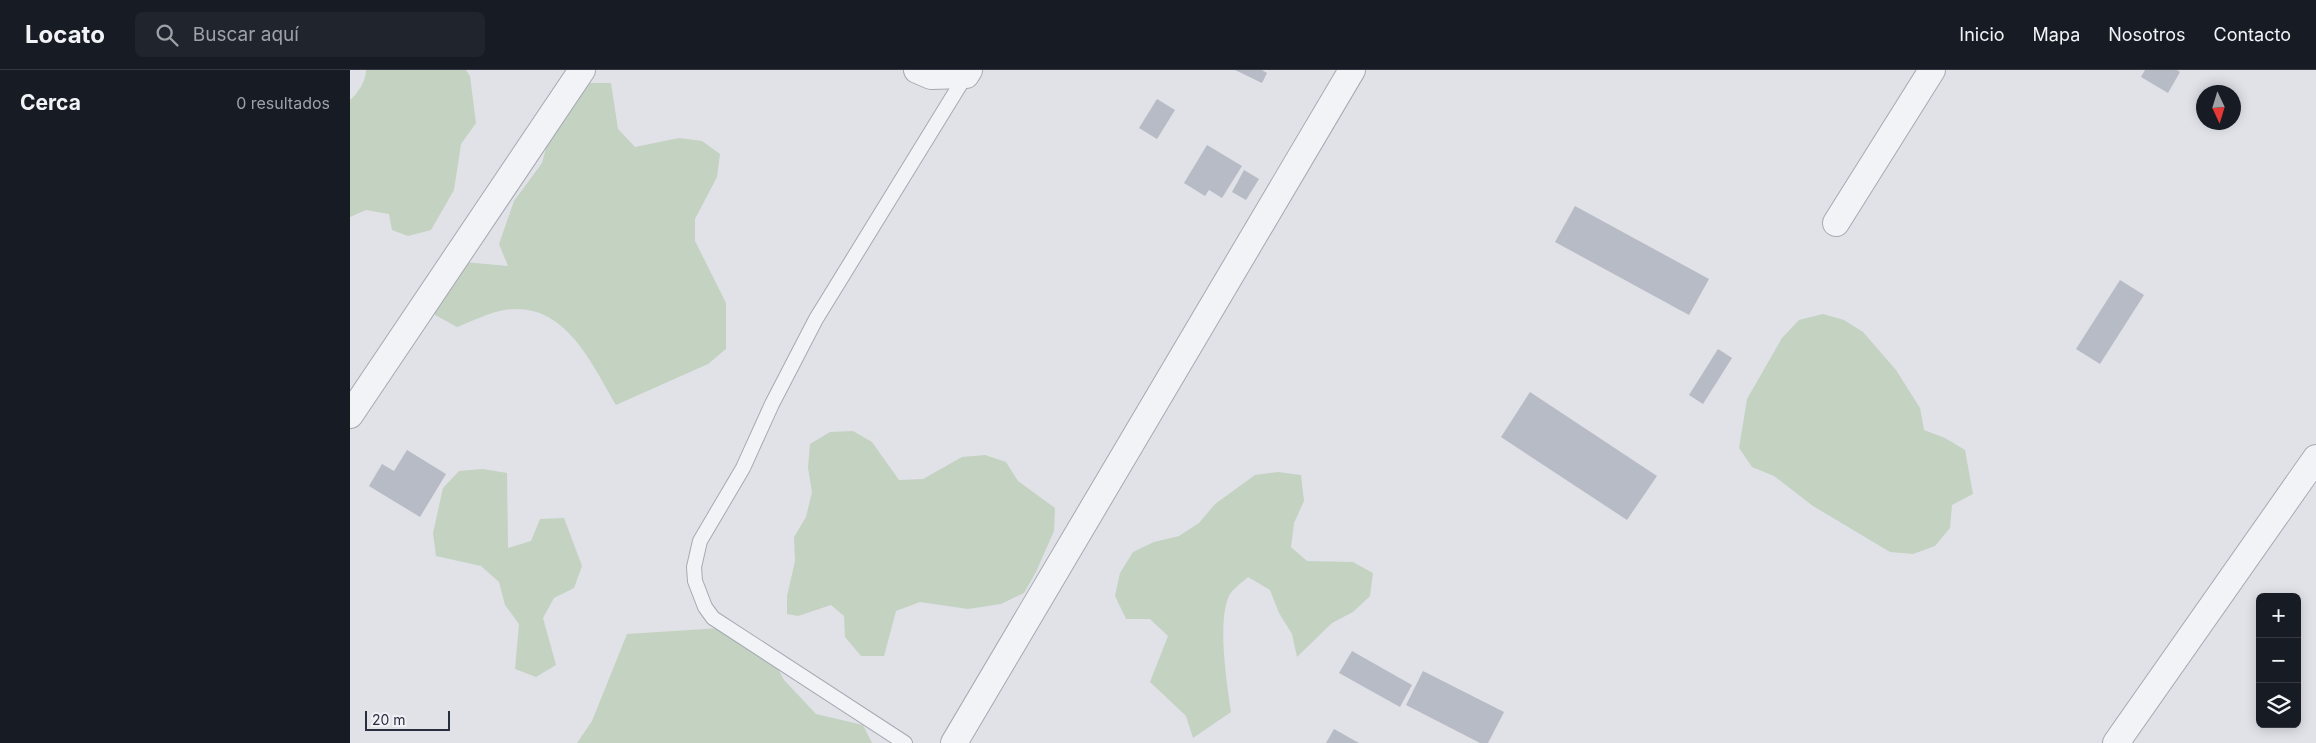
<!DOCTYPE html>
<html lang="es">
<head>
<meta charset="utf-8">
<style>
  body { margin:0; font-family:Inter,sans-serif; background:#20242c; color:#f1f3f6 }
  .controls { position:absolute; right:15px; bottom:15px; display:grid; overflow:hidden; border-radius:8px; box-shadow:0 2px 12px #0003 }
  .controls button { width:45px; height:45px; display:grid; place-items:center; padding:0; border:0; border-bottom:1px solid #363941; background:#171b24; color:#f1f3f6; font:25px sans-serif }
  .compass { position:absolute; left:1846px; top:15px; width:45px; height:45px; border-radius:50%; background:#171b24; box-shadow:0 2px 12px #0003; rotate:176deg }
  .scale { position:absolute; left:15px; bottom:12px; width:85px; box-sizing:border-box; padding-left:5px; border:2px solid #292f3f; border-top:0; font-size:14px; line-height:18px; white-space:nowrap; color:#292f3f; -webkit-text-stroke:4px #eff1f6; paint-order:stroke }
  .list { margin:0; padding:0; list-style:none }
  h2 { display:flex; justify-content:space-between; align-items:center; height:65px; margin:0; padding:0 20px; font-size:21px }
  h2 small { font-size:16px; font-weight:400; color:#9ea1a6 }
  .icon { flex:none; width:28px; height:28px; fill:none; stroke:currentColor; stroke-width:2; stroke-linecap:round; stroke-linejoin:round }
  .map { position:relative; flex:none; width:1966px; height:673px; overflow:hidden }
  header { display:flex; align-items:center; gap:30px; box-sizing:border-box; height:70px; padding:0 25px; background:#171b24; border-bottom:1px solid #363941 }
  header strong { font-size:24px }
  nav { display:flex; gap:28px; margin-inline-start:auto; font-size:18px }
  .search { width:350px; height:45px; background:#20242c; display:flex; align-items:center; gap:12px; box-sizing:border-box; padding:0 18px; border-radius:8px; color:#9ea1a6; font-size:19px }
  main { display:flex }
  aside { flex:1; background:#171b24 }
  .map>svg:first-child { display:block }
  .green { fill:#c4d2c1 }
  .building { fill:#b7bbc5 }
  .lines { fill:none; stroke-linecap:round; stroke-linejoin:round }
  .service-casing { stroke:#a5a9b2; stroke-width:16 }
  .minor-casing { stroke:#a5a9b2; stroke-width:28 }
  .service { stroke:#f2f3f7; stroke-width:14 }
  .minor { stroke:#f2f3f7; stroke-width:26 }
</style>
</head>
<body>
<header>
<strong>Locato</strong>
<div class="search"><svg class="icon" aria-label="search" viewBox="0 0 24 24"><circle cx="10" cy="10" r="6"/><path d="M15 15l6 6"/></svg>Buscar aquí</div>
<nav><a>Inicio</a><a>Mapa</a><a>Nosotros</a><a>Contacto</a></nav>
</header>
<main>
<aside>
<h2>Cerca<small>0 resultados</small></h2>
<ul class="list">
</ul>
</aside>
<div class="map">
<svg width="1966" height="673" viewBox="0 0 1966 673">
  <rect width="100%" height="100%" fill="#e0e2e8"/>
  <!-- green -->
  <g class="green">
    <path d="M 16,0 L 116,0 L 120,6 L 126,53 L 111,74 L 104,120 L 81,160 L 58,166 L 42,160 L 39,144 L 16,140 L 0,147 L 0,30 C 8,23 16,11 16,0 Z"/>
    <path d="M 238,13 L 261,13 L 268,59 L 285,77 L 329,68 L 352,71 L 370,84 L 367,107 L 345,149 L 345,171 L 376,233 L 376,279 L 358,294 L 266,335 C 241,292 214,230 154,240 C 139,243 122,251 107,257 L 85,245 L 83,218 L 114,192 L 158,196 L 149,174 L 164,131 L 192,93 L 205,45 Z"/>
    <path d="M 1473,244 L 1494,250 L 1513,262 L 1546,300 L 1570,338 L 1574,360 L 1595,368 L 1615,380 L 1623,424 L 1602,435 L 1600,458 L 1585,476 L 1563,484 L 1540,482 L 1463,436 L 1424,406 L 1402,397 L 1389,378 L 1397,329 L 1432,268 L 1449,250 Z"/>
    <path d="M 503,361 L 522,372 L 549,410 L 573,409 L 612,387 L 635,385 L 656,392 L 668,411 L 705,438 L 704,461 L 686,502 L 674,523 L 651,534 L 618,539 L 570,532 L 546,541 L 534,586 L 511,586 L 495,567 L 494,546 L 481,535 L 448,546 L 437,544 L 437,526 L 445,491 L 444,467 L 456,447 L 462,422 L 458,398 L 460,374 L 480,362 Z"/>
    <path d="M 133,399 L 157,403 L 158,478 L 181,471 L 190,449 L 214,448 L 232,496 L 224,518 L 204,528 L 193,548 L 206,595 L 186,607 L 165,599 L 169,554 L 155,535 L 149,512 L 131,496 L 86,486 L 83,463 L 93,418 L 109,401 Z"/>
    <path d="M 928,402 L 951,405 L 954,431 L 944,453 L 941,477 L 957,491 L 1003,492 L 1023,503 L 1020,526 L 1003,542 L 982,553 L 947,587 L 942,564 L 929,543 L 920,520 L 898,507 C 893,512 882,519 879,526 C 867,552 877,613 881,642 L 843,668 L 836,646 L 800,612 L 818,566 L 800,549 L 776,549 L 765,526 L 770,503 L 783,482 L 804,472 L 829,466 L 849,453 L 865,434 L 905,405 Z"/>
    <path d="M 371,558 L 413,571 L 434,610 L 466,644 L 513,655 L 522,673 L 227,673 L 242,651 L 277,564 Z"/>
  </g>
  <!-- building -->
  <g class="building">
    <path d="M 885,0 L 912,0 L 917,3 L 912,13 Z"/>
    <path d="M 1795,0 L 1827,0 L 1830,2 L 1818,23 L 1791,7 Z"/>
    <path d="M 807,29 L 825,40 L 807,69 L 789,58 Z"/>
    <path d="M 857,75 L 892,96 L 872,128 L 859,120 L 855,126 L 834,113 Z"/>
    <path d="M 894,100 L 909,109 L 896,130 L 882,122 Z"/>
    <path d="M 1225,136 L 1359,209 L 1339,245 L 1205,172 Z"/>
    <path d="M 1770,210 L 1794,225 L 1750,294 L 1726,279 Z"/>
    <path d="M 1368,279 L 1382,288 L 1353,334 L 1339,325 Z"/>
    <path d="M 1180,322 L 1307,406 L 1277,450 L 1151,367 Z"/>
    <path d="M 57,380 L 96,404 L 70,447 L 19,416 L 32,394 L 44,401 Z"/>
    <path d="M 1002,581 L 1062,615 L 1050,637 L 989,603 Z"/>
    <path d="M 1073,601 L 1154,642 L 1138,673 L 1130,673 L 1056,635 Z"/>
    <path d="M 984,659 L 1009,673 L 976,673 Z"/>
  </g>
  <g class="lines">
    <!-- service casing -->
    <g class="service-casing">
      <path id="service" d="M 555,673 L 363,548 L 355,537 L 345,511 L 344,497 L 350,471 L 393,398 L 422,334 L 466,249 L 616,5"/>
    </g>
    <!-- minor casing -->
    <g class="minor-casing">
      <g id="minor">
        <path d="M 567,0 L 581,6 L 616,5 L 619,0"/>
        <path d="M 1486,153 L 1582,0"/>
        <path d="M 0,345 L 232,0"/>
        <path d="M 604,673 L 1002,0"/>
        <path d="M 1766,673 L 1966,388"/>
      </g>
    </g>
    <!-- service -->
    <use href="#service" class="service"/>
    <!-- minor -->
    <use href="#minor" class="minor"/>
  </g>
</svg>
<div class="controls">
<button>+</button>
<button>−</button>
<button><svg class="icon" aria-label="layers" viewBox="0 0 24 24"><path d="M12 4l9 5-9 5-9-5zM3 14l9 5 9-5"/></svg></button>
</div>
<svg class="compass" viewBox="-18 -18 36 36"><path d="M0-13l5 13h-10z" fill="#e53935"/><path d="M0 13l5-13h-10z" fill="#9ea1a6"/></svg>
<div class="scale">20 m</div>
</div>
</main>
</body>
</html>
